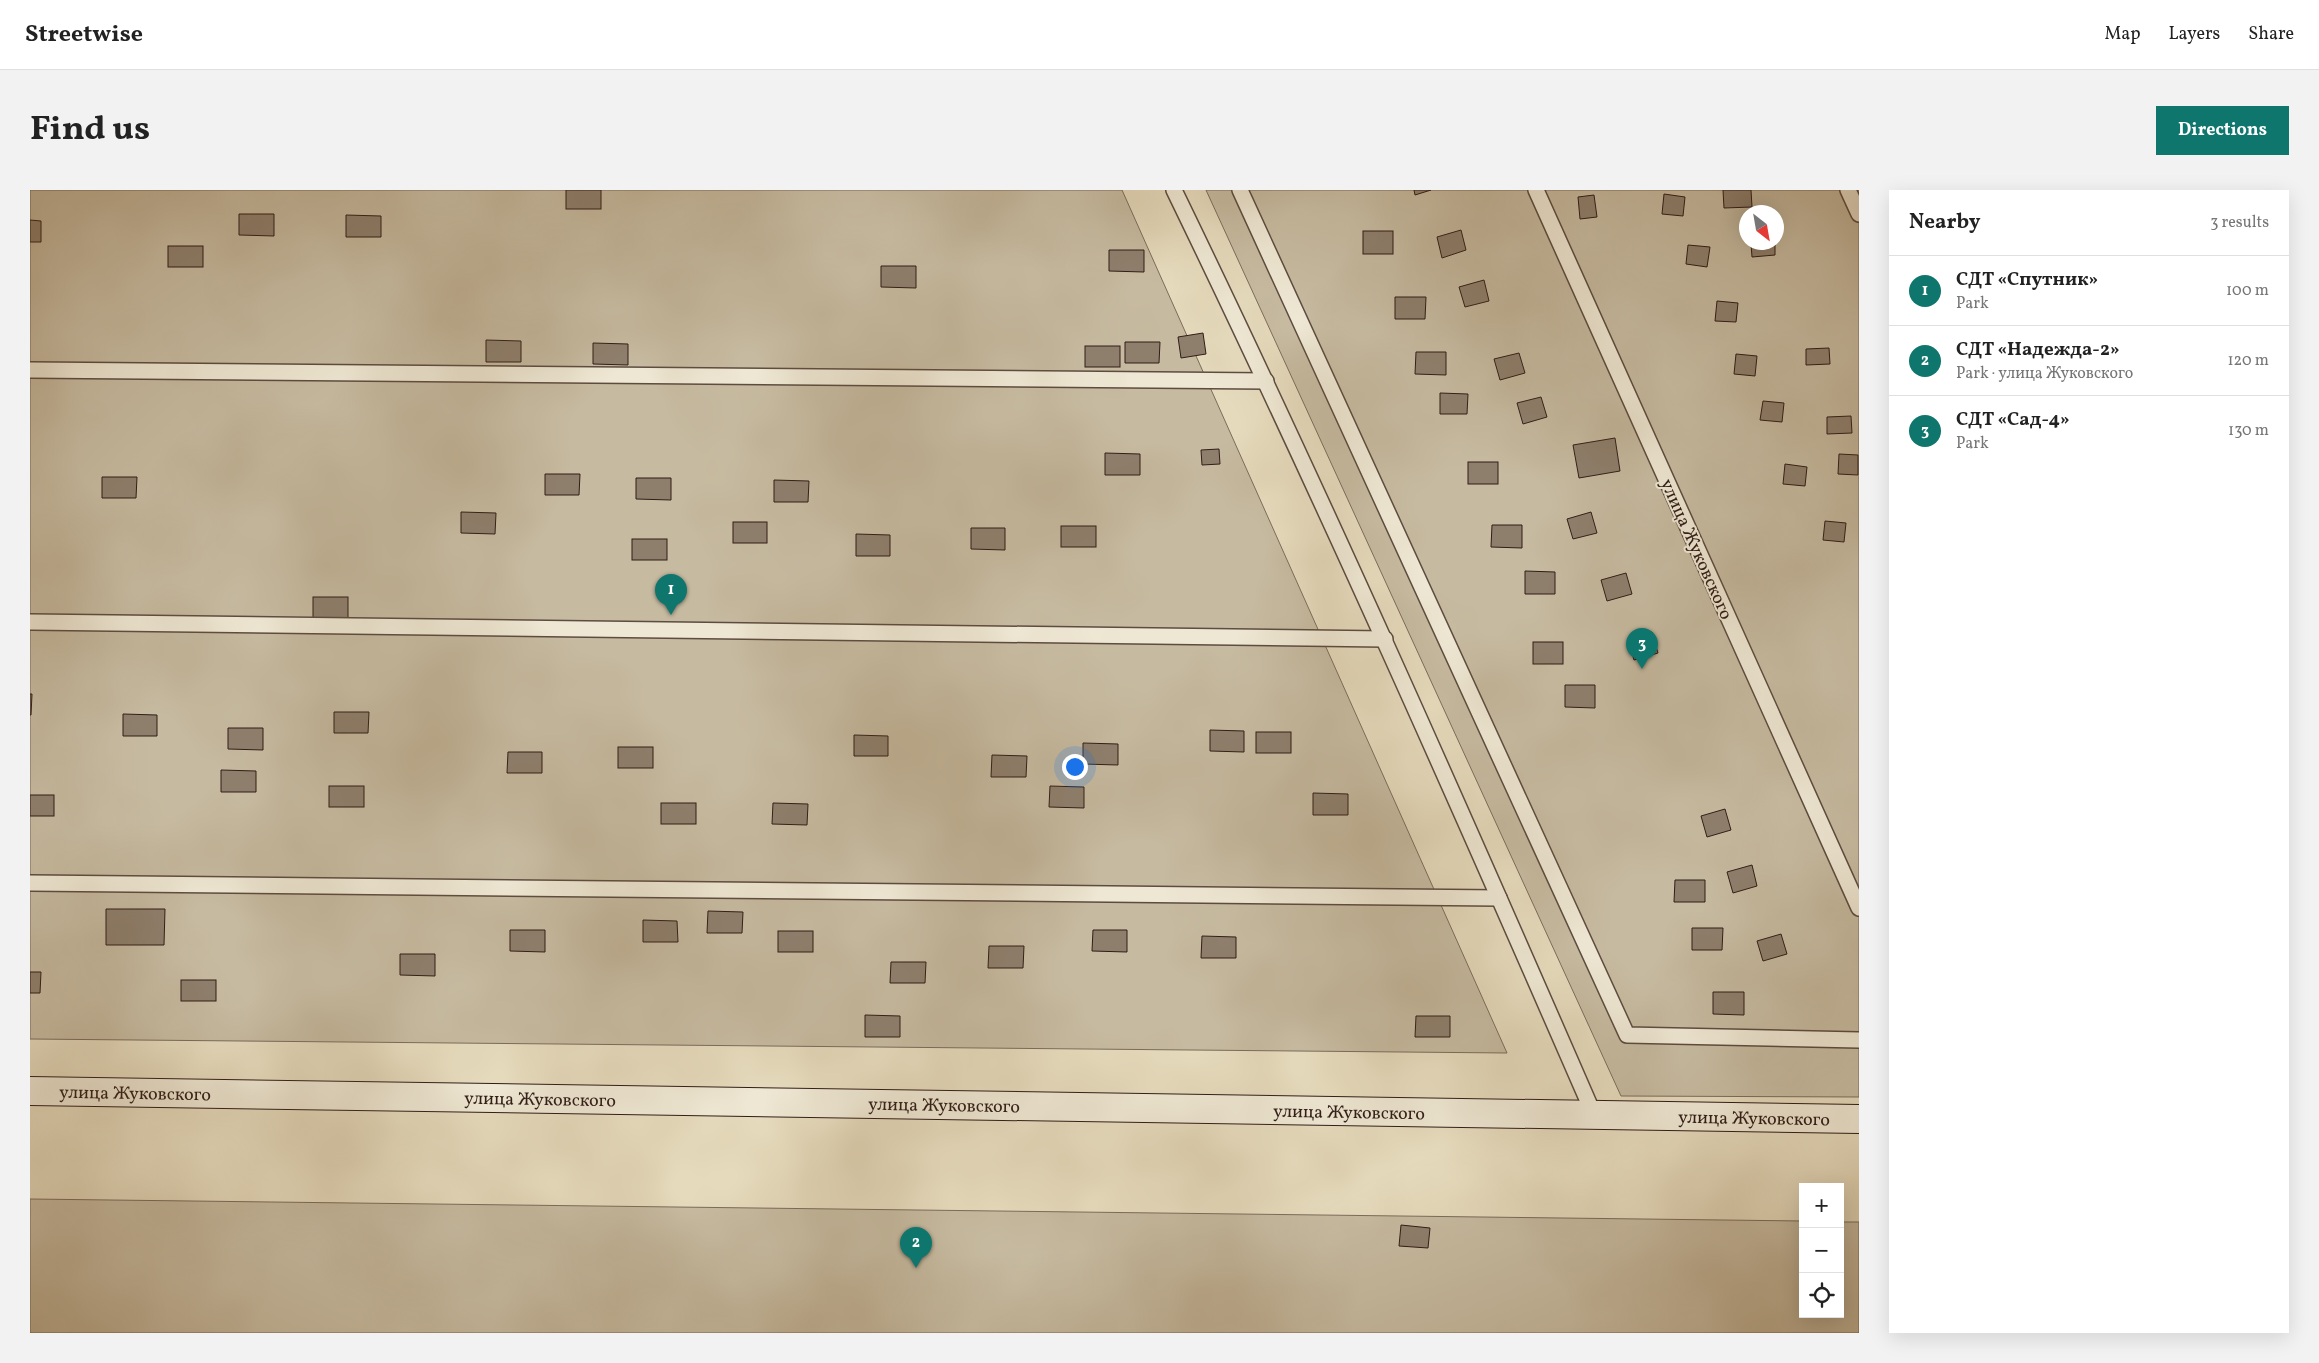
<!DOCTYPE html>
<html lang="en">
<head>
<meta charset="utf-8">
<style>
  body { margin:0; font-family:Vollkorn,serif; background:#f2f2f2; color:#222 }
  .controls { position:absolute; right:15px; bottom:15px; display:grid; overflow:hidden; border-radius:0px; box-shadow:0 5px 20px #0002 }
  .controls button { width:45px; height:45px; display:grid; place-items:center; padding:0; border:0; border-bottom:1px solid #e0e0e0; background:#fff; color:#222; font:25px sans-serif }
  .compass { position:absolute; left:1709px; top:15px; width:45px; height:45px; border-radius:50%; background:#fff; box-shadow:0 5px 20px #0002; rotate:149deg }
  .you { position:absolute; left:1044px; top:576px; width:18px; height:18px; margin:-12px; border:4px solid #fff; border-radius:50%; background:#1a73e8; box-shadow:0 0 0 8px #1a73e833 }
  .badge { display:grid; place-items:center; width:32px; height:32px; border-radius:50%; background:#0f766e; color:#fff; font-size:16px; font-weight:700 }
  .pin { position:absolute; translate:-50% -41px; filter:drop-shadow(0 1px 2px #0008) }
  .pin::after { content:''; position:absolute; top:26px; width:18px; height:15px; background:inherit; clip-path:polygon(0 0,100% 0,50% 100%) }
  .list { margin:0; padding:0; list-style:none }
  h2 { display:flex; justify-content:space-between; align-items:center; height:65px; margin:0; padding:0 20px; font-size:21px }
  h2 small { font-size:16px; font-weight:400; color:#767676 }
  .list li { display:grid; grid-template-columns:32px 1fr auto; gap:15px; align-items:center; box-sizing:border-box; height:70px; padding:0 20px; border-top:1px solid #e0e0e0 }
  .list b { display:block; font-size:19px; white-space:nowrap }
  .list p { margin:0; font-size:16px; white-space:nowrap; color:#767676 }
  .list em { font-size:16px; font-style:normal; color:#767676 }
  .icon { flex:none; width:28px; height:28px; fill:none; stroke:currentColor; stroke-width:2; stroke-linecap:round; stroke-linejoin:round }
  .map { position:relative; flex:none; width:1829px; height:1143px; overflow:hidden; border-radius:0px }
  header { display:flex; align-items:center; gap:30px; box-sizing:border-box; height:70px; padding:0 25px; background:#fff; border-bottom:1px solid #e0e0e0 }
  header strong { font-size:24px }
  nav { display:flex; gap:28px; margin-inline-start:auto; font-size:18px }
  .intro { display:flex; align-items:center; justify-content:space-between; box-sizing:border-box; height:120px; padding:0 30px }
  h1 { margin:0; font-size:35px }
  .button { padding:12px 22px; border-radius:0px; background:#0f766e; color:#fff; font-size:18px; font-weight:700 }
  main { display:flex; gap:30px; padding:0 30px }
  aside { flex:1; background:#fff; border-radius:0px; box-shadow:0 5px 20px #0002 }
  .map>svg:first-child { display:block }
  .green { fill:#c6baa0; stroke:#7b6c5c; fill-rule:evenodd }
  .building { fill:#8e7f6d; stroke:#301d17 }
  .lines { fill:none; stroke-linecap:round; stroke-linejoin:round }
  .lane-casing { stroke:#5d4c40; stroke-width:18 }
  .secondary-casing { stroke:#301d17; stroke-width:30 }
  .lane { stroke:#eee7d3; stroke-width:15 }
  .secondary { stroke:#eee7d3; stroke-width:28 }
  .labels { text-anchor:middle; stroke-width:4; stroke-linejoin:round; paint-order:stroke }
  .street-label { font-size:18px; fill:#301d17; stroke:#eee7d3 }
</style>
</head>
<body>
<header>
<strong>Streetwise</strong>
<nav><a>Map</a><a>Layers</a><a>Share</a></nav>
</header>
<div class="intro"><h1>Find us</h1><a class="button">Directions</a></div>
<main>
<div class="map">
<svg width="1829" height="1143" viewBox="0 0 1829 1143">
  <rect width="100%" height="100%" fill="#e5dabc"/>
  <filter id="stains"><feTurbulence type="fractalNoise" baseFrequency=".004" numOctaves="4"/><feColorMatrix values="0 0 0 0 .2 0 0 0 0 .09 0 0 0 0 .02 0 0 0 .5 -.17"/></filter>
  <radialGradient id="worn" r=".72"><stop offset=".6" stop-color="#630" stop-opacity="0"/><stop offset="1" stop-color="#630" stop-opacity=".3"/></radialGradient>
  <!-- green -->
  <g class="green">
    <path d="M 0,0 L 1092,0 L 1477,863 L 0,849 Z"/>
    <path d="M 1176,0 L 1829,0 L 1829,907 L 1591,906 ZM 1716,22 L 1746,22 L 1746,52 L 1716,52 Z"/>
    <path d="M 0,1009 L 1773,1031 L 1773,1124 L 1810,1124 L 1810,1032 L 1829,1032 L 1829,1143 L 0,1143 Z"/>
  </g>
  <!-- building -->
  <g class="building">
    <rect x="536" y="0" width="35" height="19"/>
    <path d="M 1384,0 L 1401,0 L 1385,5 Z"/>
    <path d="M 1693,0 L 1721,0 L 1722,17 L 1694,18 Z"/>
    <path d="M 1634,4 L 1655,7 L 1653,26 L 1632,24 Z"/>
    <path d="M 1564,5 L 1567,27 L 1550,29 L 1548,7 Z"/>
    <path d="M 209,24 L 244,24 L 244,46 L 209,45 Z"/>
    <path d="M 316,25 L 351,26 L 351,47 L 316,47 Z"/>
    <path d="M 0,30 L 11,31 L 11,52 L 0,52 Z"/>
    <path d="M 1431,40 L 1436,60 L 1412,68 L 1407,47 Z"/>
    <rect x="1333" y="41" width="30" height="23"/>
    <path d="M 1745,53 L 1745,65 L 1722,67 L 1721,54 Z"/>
    <path d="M 1658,55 L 1680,57 L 1677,77 L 1656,74 Z"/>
    <rect x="138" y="56" width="35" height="21"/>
    <path d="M 1079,60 L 1114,60 L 1114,82 L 1079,81 Z"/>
    <path d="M 851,76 L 886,76 L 886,98 L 851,97 Z"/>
    <path d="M 1454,90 L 1459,111 L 1435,117 L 1429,97 Z"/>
    <path d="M 1365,107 L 1396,107 L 1395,129 L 1365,129 Z"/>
    <path d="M 1687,111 L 1708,113 L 1706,132 L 1685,131 Z"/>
    <path d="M 1173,143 L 1176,164 L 1151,168 L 1148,147 Z"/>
    <path d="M 456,150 L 491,151 L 491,172 L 456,172 Z"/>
    <path d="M 1095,152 L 1130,152 L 1129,173 L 1095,173 Z"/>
    <path d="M 563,153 L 598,154 L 598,175 L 563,174 Z"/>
    <rect x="1055" y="156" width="35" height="21"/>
    <path d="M 1799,158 L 1800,174 L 1776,175 L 1776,159 Z"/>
    <path d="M 1386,162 L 1416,162 L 1416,185 L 1385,184 Z"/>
    <path d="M 1489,163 L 1495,183 L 1470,190 L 1464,169 Z"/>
    <path d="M 1706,164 L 1727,166 L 1725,186 L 1704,184 Z"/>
    <path d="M 1410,203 L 1438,204 L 1437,224 L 1410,224 Z"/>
    <path d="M 1511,207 L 1517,227 L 1493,234 L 1487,213 Z"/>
    <path d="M 1733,211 L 1754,213 L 1752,232 L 1730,230 Z"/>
    <path d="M 1821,226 L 1822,243 L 1797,244 L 1797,227 Z"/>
    <path d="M 1585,248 L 1590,281 L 1549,288 L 1543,255 Z"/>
    <path d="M 1189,259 L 1190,274 L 1172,275 L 1171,260 Z"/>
    <path d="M 1075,263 L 1110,264 L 1110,285 L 1075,285 Z"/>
    <path d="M 1809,264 L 1828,265 L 1828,285 L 1808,284 Z"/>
    <rect x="1438" y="272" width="30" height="22"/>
    <path d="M 1755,274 L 1777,277 L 1775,296 L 1753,294 Z"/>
    <path d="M 515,284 L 550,284 L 549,305 L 515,305 Z"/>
    <path d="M 72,287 L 107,287 L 106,308 L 72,308 Z"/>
    <path d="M 606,288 L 641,288 L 641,310 L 606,309 Z"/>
    <path d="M 744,290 L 779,291 L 778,312 L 744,312 Z"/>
    <path d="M 431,322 L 466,323 L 465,344 L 431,343 Z"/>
    <path d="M 1561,322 L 1567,343 L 1543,349 L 1537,329 Z"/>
    <path d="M 1795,331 L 1816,333 L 1814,352 L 1793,350 Z"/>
    <rect x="703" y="332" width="34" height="21"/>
    <path d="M 1462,335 L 1492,335 L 1492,358 L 1461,357 Z"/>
    <rect x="1031" y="336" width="35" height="21"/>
    <path d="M 941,338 L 975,338 L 975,360 L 941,359 Z"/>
    <path d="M 826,344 L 860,345 L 860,366 L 826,366 Z"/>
    <rect x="602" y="349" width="35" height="21"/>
    <path d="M 1495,381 L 1525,382 L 1525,404 L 1495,404 Z"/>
    <path d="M 1596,383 L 1602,404 L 1577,411 L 1571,390 Z"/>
    <rect x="283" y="407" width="35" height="21"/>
    <path d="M 1622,442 L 1628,463 L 1604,470 L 1598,449 Z"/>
    <rect x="1503" y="452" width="30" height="22"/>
    <path d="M 1535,495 L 1565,495 L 1565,518 L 1535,517 Z"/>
    <path d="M 0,504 L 2,504 L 1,525 L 0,525 Z"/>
    <path d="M 304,522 L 339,522 L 338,543 L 304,543 Z"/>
    <path d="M 93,524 L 127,525 L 127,546 L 93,546 Z"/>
    <path d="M 198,538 L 233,538 L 233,560 L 198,559 Z"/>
    <path d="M 1180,540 L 1214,541 L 1214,562 L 1180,561 Z"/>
    <rect x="1226" y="542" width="35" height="21"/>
    <path d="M 824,545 L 858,546 L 858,566 L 824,566 Z"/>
    <path d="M 1053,553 L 1088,554 L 1088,575 L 1053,574 Z"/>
    <rect x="588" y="557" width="35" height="21"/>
    <path d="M 478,562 L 512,562 L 512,583 L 477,583 Z"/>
    <path d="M 962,565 L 997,566 L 996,587 L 961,587 Z"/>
    <path d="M 191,580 L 226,581 L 226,602 L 191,602 Z"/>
    <rect x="299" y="596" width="35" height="21"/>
    <path d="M 1020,596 L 1054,597 L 1054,618 L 1019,617 Z"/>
    <path d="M 1283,603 L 1318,604 L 1318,625 L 1283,625 Z"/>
    <rect x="0" y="605" width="24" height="21"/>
    <rect x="631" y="613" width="35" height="21"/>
    <path d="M 743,613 L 778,614 L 777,635 L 742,634 Z"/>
    <path d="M 1695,619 L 1701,640 L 1677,647 L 1671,626 Z"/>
    <path d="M 1722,675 L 1727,696 L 1703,703 L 1697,682 Z"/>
    <path d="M 1645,690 L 1675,690 L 1675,712 L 1644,712 Z"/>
    <path d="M 76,719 L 135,719 L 134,755 L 76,755 Z"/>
    <path d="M 678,721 L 713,722 L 712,743 L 677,743 Z"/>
    <path d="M 613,730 L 647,731 L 648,752 L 613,752 Z"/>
    <path d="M 1662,738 L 1693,738 L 1692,760 L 1662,760 Z"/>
    <path d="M 480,740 L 515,740 L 515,762 L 480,761 Z"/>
    <path d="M 1063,740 L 1097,740 L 1097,762 L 1062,761 Z"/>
    <rect x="748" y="741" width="35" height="21"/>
    <path d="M 1751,744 L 1757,764 L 1733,771 L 1727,751 Z"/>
    <path d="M 1172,746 L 1206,747 L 1206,768 L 1171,768 Z"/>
    <path d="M 959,756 L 994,756 L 993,778 L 958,778 Z"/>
    <path d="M 370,764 L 405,764 L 405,786 L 370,785 Z"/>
    <path d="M 861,772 L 896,772 L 895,793 L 860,793 Z"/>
    <path d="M 0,782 L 11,782 L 10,803 L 0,803 Z"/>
    <rect x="151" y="790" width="35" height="21"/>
    <path d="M 1683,802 L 1714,802 L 1714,825 L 1683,824 Z"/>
    <path d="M 835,825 L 870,826 L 870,847 L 835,847 Z"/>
    <path d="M 1386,826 L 1420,826 L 1420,847 L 1385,847 Z"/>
    <path d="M 1371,1035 L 1400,1038 L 1398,1058 L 1369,1056 Z"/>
  </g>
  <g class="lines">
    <!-- lane casing -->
    <g class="lane-casing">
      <g id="lane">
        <path d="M 1144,0 C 1292,305 1429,615 1564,925"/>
        <path d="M 1210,0 L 1597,845 L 1829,850"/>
        <path d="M 1506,0 L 1829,718"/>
        <path d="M 1818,0 L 1829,24"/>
        <path d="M 0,180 L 1236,191"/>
        <path d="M 0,432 L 1355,449"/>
        <path d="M 0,693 L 1469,708"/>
      </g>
    </g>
    <!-- secondary casing -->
    <g class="secondary-casing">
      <path id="secondary" d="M 0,901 L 1829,929"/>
    </g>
    <!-- lane -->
    <use href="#lane" class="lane"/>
    <!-- secondary -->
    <use href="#secondary" class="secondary"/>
  </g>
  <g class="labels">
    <!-- street labels -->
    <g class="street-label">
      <text transform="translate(1667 359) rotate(66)" y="6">улица Жуковского</text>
      <text transform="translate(105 903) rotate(1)" y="6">улица Жуковского</text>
      <text transform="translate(510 909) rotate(1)" y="6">улица Жуковского</text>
      <text transform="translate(914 915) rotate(1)" y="6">улица Жуковского</text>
      <text transform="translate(1319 922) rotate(1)" y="6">улица Жуковского</text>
      <text transform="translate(1724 928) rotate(1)" y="6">улица Жуковского</text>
    </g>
  </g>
  <rect width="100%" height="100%" filter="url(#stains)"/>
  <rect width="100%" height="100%" fill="url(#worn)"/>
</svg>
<div class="controls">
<button>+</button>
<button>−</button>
<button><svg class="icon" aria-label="locate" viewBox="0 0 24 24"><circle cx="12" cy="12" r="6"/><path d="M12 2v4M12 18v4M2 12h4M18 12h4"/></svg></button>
</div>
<svg class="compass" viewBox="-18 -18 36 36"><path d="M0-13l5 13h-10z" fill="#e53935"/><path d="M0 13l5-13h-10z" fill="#767676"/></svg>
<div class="you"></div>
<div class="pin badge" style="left:641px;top:425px">1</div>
<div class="pin badge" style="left:886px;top:1078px">2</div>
<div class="pin badge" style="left:1612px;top:479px">3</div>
</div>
<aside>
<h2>Nearby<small>3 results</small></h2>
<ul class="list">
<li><span class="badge">1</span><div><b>СДТ «Спутник»</b><p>Park</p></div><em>100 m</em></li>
<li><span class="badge">2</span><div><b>СДТ «Надежда-2»</b><p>Park · улица Жуковского</p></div><em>120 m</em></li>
<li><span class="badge">3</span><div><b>СДТ «Сад-4»</b><p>Park</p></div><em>130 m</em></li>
</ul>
</aside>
</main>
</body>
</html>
